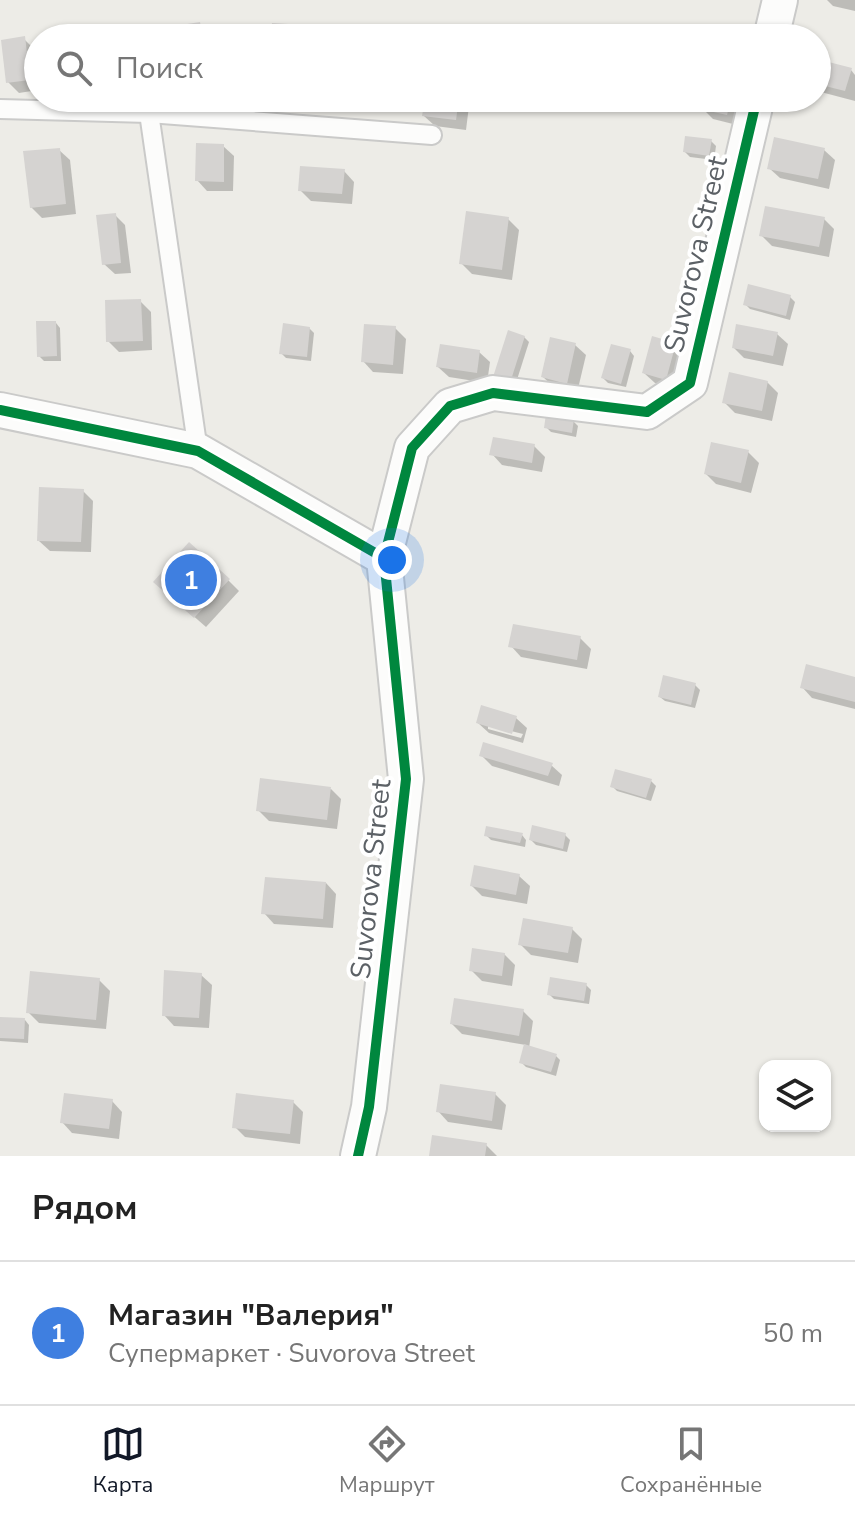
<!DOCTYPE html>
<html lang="ru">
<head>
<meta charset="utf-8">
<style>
  body { margin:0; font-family:"Nunito Sans",sans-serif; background:#f2f2f2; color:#222 }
  .controls { position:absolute; right:24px; bottom:24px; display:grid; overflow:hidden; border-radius:16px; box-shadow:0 2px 6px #0004 }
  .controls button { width:72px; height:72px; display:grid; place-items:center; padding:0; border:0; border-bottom:2px solid #e0e0e0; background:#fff; color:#222; font:40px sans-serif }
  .you { position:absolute; left:392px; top:560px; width:28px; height:28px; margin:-20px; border:6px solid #fff; border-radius:50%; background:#1a73e8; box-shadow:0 0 0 12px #1a73e833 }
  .badge { display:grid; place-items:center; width:52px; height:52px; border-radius:50%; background:#111827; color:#fff; font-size:26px; font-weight:700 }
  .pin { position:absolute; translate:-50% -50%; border:4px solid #fff; box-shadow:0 2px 8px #0006 }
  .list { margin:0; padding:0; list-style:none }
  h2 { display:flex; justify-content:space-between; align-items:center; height:104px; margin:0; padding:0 32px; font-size:34px }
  h2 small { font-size:26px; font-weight:400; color:#767676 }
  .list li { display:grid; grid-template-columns:52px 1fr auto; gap:24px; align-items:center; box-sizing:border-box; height:144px; padding:0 32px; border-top:2px solid #e0e0e0 }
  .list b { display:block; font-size:30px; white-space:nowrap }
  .list p { margin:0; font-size:26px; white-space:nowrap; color:#767676 }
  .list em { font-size:26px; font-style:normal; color:#767676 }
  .icon { flex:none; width:44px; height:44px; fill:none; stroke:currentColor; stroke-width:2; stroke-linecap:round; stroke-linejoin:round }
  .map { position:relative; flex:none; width:855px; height:1156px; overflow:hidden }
  .search { position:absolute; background:#fff; box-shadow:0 2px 6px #0004; left:24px; right:24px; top:24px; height:88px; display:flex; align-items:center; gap:20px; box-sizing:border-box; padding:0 28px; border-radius:44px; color:#767676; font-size:30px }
  .sheet { height:248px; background:#fff }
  nav { display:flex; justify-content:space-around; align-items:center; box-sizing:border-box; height:112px; border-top:2px solid #e0e0e0; background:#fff; font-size:22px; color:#767676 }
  nav a { display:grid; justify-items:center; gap:4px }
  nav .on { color:#111827 }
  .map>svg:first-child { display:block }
  .shadow { fill:#0003; fill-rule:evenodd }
  .building { fill:#d5d3d1 }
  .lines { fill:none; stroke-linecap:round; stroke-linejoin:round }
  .lane-casing { stroke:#cacac9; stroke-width:22 }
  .street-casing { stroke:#cacac9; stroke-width:38 }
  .lane { stroke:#fcfcfb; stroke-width:18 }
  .street { stroke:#fcfcfb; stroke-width:34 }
  .cycleway-casing { stroke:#fff; stroke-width:15 }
  .cycleway { stroke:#00873e; stroke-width:10 }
  .labels { text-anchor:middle; stroke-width:8; stroke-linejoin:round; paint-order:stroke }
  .street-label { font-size:28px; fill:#5c6166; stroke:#fff }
</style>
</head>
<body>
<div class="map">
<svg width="855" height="1156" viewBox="0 0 855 1156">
  <rect width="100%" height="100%" fill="#edece7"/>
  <!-- shadow -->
  <g class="shadow">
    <path d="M 827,0 L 855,0 L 855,11 L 833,6 Z"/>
    <path d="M 200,24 L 210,34 L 211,38 L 166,38 Z"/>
    <path d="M 303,27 L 314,38 L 273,38 Z"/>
    <path d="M 24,39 L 34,49 L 38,90 L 19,93 L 8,82 Z"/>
    <path d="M 817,62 L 851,70 L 855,75 L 855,101 L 817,91 Z"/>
    <path d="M 427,98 L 470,98 L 466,130 L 435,126 L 424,116 Z"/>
    <path d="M 705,98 L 743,98 L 737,125 L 713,119 L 702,108 Z"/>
    <path d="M 711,141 L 716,146 L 714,160 L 690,157 L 685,152 Z"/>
    <path d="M 223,146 L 234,156 L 233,191 L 207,191 L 197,180 Z"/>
    <path d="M 59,150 L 70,160 L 76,214 L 42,218 L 31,207 Z"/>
    <path d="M 824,150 L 835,160 L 829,189 L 780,178 L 769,168 Z"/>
    <path d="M 344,171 L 354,182 L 352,204 L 311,201 L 300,190 Z"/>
    <path d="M 115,215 L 125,225 L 131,273 L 115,274 L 104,264 Z"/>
    <path d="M 508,219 L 519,230 L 512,280 L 472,274 L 461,263 Z"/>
    <path d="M 824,219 L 834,229 L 829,257 L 772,246 L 761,235 Z"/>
    <path d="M 790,297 L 795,302 L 790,320 L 750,309 L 745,304 Z"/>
    <path d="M 140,301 L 151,312 L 152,350 L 119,352 L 108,341 Z"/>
    <path d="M 56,323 L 60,328 L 61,361 L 44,361 L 39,356 Z"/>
    <path d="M 309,328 L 314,333 L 311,361 L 286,358 L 281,353 Z"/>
    <path d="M 395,328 L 406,339 L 403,374 L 373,372 L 363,361 Z"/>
    <path d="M 777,334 L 788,344 L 783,366 L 744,358 L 734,348 Z"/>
    <path d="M 524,337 L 529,342 L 515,386 L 500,382 Z"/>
    <path d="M 675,344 L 685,355 L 676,389 L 655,383 L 644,373 Z"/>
    <path d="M 575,345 L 586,355 L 577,393 L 554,387 L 543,377 Z"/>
    <path d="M 630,351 L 634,356 L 626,387 L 608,383 L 603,378 Z"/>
    <path d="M 479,352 L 490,362 L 487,383 L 449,377 L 438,367 Z"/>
    <path d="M 767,382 L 778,393 L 772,421 L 735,413 L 724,402 Z"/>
    <path d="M 573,421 L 578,426 L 576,437 L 551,432 L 546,427 Z"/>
    <path d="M 534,446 L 545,457 L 542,472 L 502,465 L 492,454 Z"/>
    <path d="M 748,452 L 759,463 L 751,493 L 716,484 L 706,474 Z"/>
    <path d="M 83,491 L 93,501 L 91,552 L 50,551 L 39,541 Z"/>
    <path d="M 228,580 L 239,591 L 206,627 L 166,592 Z"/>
    <path d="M 580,638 L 591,649 L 587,669 L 521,657 L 511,646 Z"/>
    <path d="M 855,679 L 855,709 L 812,698 L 802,687 Z"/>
    <path d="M 695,685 L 700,690 L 695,708 L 665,701 L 660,697 Z"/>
    <path d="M 516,718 L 527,728 L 523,743 L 489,733 L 478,723 ZM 488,725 L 523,734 L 521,738 L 488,729 Z"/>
    <path d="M 481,755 L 551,765 L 562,775 L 559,786 L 492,766 Z"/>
    <path d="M 651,781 L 656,786 L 651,801 L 617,791 L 612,786 Z"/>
    <path d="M 331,789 L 341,799 L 337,829 L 269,821 L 258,810 Z"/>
    <path d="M 486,835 L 522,835 L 526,840 L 525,847 L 491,840 Z"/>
    <path d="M 565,835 L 570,840 L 567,852 L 536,845 L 531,840 Z"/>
    <path d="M 519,876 L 530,886 L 527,904 L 482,896 L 472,886 Z"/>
    <path d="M 326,883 L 336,894 L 333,928 L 274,924 L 264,913 Z"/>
    <path d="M 572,929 L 582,939 L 578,963 L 531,955 L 520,944 Z"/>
    <path d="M 504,954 L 515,965 L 512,986 L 482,981 L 471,970 Z"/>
    <path d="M 201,975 L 212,985 L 209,1028 L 174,1026 L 164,1015 Z"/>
    <path d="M 99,980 L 110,991 L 106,1029 L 39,1023 L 28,1012 Z"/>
    <path d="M 586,985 L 591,990 L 589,1004 L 554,999 L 549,994 Z"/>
    <path d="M 523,1011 L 533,1021 L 529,1048 L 556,1056 L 560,1060 L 556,1076 L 526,1067 L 521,1062 L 526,1045 L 462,1034 L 452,1024 Z"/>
    <path d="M 0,1019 L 25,1020 L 29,1025 L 28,1043 L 0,1041 Z"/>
    <path d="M 495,1094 L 506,1105 L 502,1130 L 448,1122 L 438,1111 Z"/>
    <path d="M 112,1101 L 122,1112 L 119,1139 L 72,1133 L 62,1122 Z"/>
    <path d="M 293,1102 L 303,1112 L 300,1144 L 245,1137 L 235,1127 Z"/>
    <path d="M 486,1145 L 497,1156 L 431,1156 Z"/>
  </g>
  <!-- building -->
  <g class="building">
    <path d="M 200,22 L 203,38 L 164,38 L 162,28 Z"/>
    <path d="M 272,23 L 304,25 L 303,38 L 271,38 Z"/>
    <path d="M 99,24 L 101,38 L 77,38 L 75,27 Z"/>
    <path d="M 25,36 L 30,80 L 6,83 L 1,40 Z"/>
    <path d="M 817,59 L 852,68 L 845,91 L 817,84 Z"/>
    <path d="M 425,98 L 459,98 L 456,120 L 422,116 Z"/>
    <path d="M 703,98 L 731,98 L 727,115 L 700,109 Z"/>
    <path d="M 685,136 L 712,139 L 709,156 L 683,152 Z"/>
    <path d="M 774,137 L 825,148 L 818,179 L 767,169 Z"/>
    <path d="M 196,143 L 224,144 L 224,182 L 195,181 Z"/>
    <path d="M 60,148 L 66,204 L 30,208 L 23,151 Z"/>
    <path d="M 300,166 L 345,169 L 342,194 L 298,191 Z"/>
    <path d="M 765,206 L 825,217 L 819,247 L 759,236 Z"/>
    <path d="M 466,211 L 509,217 L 502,270 L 459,264 Z"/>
    <path d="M 116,213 L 121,263 L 102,265 L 96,215 Z"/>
    <path d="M 748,284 L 791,295 L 786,316 L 743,305 Z"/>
    <path d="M 141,299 L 143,341 L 106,342 L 105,300 Z"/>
    <path d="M 36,321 L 56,321 L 57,356 L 37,357 Z"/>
    <path d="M 283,323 L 310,327 L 307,357 L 279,354 Z"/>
    <path d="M 364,324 L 396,326 L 393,365 L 361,362 Z"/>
    <path d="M 736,324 L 778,332 L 773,356 L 732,348 Z"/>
    <path d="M 508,330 L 525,336 L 510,383 L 493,377 Z"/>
    <path d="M 652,336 L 676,343 L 666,380 L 642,373 Z"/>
    <path d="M 550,337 L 576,343 L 567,384 L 541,377 Z"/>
    <path d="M 440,344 L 480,350 L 477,373 L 436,367 Z"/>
    <path d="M 611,344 L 631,349 L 621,384 L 601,378 Z"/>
    <path d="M 729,372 L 768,381 L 762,411 L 722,403 Z"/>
    <path d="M 546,414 L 574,419 L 572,433 L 544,428 Z"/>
    <path d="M 493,437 L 535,444 L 532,463 L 489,455 Z"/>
    <path d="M 711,442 L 749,450 L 741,483 L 704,474 Z"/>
    <path d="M 39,487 L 84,489 L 81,542 L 37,541 Z"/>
    <path d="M 189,542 L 230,579 L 194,618 L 153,582 Z"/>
    <path d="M 513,624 L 581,636 L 577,660 L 508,647 Z"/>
    <path d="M 806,664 L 855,677 L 855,702 L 800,688 Z"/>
    <path d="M 663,675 L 696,683 L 691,705 L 658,697 Z"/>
    <path d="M 481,705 L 517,716 L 512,734 L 476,723 Z"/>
    <path d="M 483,742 L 553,763 L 548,776 L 479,756 Z"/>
    <path d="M 615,769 L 652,779 L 646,798 L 610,787 Z"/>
    <path d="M 260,778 L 331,787 L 327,820 L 256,811 Z"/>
    <path d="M 532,825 L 566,833 L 563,849 L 529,840 Z"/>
    <path d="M 486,826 L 523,833 L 520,843 L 484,836 Z"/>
    <path d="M 474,865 L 520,874 L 516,895 L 470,886 Z"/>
    <path d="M 265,877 L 326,882 L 323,919 L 261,914 Z"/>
    <path d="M 523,918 L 573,927 L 568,953 L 518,945 Z"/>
    <path d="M 472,948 L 505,953 L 502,976 L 469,971 Z"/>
    <path d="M 164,970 L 202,973 L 199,1018 L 162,1016 Z"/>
    <path d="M 30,971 L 100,978 L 96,1020 L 26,1013 Z"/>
    <path d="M 550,977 L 587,983 L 584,1001 L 547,995 Z"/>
    <path d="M 454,998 L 524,1009 L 519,1036 L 450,1024 Z"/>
    <path d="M 0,1017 L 25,1018 L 24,1039 L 0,1038 Z"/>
    <path d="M 524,1044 L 557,1054 L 551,1072 L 519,1063 Z"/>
    <path d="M 440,1084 L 496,1092 L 492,1121 L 436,1112 Z"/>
    <path d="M 64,1093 L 113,1099 L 109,1129 L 60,1123 Z"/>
    <path d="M 236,1093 L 294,1100 L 290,1134 L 232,1128 Z"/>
    <path d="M 432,1135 L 487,1143 L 485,1156 L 429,1156 Z"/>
  </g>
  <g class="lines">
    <!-- lane casing -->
    <g class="lane-casing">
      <g id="lane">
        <path d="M 0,109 L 149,113 L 432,135"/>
        <path d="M 149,113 L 198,451"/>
      </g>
    </g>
    <!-- street casing -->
    <g class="street-casing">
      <g id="street">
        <path d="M 771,38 L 780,0"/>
        <path d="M 0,410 L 198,451 L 384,558"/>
        <path d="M 358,1156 L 369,1107 L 406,779 L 384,558 L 412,448 L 450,406 L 493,393 L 647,412 L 690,383 L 757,98"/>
      </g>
    </g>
    <!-- lane -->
    <use href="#lane" class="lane"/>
    <!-- street -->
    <use href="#street" class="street"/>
    <!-- cycleway casing -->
    <g class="cycleway-casing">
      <g id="cycleway">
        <path d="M 0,410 L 198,451 L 384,558"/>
        <path d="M 358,1156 L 369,1107 L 406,779 L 384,558 L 412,448 L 450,406 L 493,393 L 647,412 L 690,383 L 757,98"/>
      </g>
    </g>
    <!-- cycleway -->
    <use href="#cycleway" class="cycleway"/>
  </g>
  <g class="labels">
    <!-- street labels -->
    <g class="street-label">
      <text transform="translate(695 254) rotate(-77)" y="10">Suvorova Street</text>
      <text transform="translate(370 879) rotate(-84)" y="10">Suvorova Street</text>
    </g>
  </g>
</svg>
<div class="controls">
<button><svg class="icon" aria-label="layers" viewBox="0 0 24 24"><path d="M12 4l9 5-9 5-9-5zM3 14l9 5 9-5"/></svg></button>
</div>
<div class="you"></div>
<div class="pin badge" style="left:191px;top:580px;background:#3f7fe0">1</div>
<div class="search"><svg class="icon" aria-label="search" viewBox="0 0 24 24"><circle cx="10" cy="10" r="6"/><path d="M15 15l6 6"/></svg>Поиск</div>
</div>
<section class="sheet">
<h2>Рядом<small></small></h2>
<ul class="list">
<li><span class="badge" style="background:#3f7fe0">1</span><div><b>Магазин &quot;Валерия&quot;</b><p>Супермаркет · Suvorova Street</p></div><em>50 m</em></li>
</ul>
</section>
<nav>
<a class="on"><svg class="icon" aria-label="map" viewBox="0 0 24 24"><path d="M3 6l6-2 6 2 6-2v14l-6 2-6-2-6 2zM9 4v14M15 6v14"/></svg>Карта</a>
<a><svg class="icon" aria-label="directions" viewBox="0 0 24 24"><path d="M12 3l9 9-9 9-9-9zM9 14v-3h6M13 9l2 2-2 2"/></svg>Маршрут</a>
<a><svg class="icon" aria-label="saved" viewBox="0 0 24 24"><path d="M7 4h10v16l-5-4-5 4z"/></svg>Сохранённые</a>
</nav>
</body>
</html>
